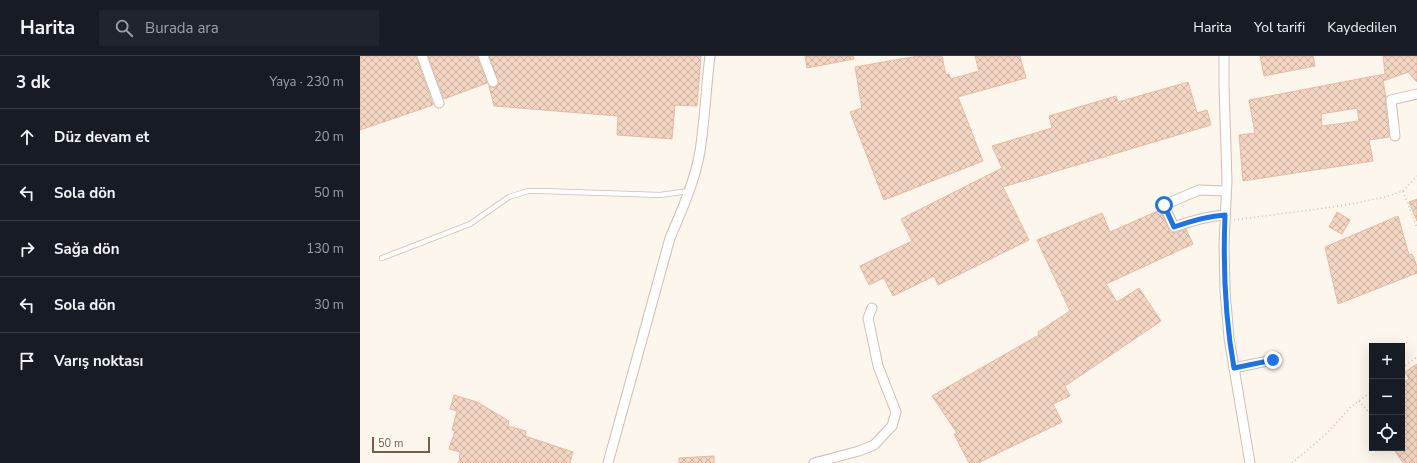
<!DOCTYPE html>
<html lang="tr">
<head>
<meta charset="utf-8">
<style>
  body { margin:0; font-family:"Nunito Sans",sans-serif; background:#20242c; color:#f1f3f6 }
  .controls { position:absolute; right:12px; bottom:12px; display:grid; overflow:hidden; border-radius:0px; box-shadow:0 4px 16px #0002 }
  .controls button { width:36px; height:36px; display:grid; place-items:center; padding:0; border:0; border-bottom:1px solid #363941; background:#171b24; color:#f1f3f6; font:20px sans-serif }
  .scale { position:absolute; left:12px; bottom:10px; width:58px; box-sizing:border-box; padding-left:4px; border:2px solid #7a5c4d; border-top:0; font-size:11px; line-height:14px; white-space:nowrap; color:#7a5c4d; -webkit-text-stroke:3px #fffaf3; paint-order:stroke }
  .stop { position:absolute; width:12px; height:12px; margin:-9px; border:3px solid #1a73e8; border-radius:50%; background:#fff }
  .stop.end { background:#1a73e8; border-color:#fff; box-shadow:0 1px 4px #0008 }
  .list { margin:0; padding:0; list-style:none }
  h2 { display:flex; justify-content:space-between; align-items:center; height:52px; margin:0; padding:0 16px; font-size:17px }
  h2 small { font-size:13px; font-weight:400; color:#9ea1a6 }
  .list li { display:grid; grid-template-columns:26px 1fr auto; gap:12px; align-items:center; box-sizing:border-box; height:56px; padding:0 16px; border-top:1px solid #363941 }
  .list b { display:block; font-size:15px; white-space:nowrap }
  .list em { font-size:13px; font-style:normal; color:#9ea1a6 }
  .icon { flex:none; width:22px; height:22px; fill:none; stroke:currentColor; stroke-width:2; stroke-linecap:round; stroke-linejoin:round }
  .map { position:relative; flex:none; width:1057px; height:407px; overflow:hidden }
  header { display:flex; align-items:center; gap:24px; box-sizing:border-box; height:56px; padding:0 20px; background:#171b24; border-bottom:1px solid #363941 }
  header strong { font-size:19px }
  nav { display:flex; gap:22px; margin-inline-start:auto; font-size:14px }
  .search { width:280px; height:36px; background:#20242c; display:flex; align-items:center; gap:10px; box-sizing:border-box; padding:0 14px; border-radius:0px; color:#9ea1a6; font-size:15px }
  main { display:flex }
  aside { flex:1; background:#171b24 }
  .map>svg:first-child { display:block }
  .building { fill:url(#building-cross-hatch); stroke:#e6bba3; fill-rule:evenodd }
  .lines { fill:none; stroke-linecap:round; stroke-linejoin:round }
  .service-casing { stroke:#d1beb0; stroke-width:6 }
  .minor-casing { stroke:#d1beb0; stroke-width:11 }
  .path { stroke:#d9b8a5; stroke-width:1.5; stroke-dasharray:1 3; stroke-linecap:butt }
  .service { stroke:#fff; stroke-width:4.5 }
  .minor { stroke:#fff; stroke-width:9 }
  .route { stroke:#1a73e8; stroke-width:5 }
</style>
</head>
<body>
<header>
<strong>Harita</strong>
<div class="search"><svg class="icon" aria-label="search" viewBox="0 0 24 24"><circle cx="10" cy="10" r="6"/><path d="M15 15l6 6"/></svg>Burada ara</div>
<nav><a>Harita</a><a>Yol tarifi</a><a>Kaydedilen</a></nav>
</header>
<main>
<aside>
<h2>3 dk<small>Yaya · 230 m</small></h2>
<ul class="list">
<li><svg class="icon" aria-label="ahead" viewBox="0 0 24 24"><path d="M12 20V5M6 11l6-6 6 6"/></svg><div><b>Düz devam et</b></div><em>20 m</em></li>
<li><svg class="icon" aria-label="left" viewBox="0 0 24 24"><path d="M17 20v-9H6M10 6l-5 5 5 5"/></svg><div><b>Sola dön</b></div><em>50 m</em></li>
<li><svg class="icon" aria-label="right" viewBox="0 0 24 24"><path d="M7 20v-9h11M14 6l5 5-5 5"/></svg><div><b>Sağa dön</b></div><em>130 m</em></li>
<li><svg class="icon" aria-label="left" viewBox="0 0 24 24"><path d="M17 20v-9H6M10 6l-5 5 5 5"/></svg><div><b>Sola dön</b></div><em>30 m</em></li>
<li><svg class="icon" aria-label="arrive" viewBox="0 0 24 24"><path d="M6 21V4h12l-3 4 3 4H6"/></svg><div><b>Varış noktası</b></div></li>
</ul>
</aside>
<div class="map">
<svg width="1057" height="407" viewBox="0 0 1057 407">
  <defs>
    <pattern id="building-cross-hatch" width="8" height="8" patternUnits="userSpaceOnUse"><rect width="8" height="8" fill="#f3d5c3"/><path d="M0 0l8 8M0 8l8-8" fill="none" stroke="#cab0a1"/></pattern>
  </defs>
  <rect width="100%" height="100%" fill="#fdf6ec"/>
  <!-- building -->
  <g class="building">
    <path d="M 0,0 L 56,0 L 73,49 L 0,74 Z"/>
    <path d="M 68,0 L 117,0 L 127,27 L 84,43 Z"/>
    <path d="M 129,0 L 341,0 L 337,50 L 315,49 L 312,83 L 257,79 L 258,60 L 134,50 L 129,30 L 135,32 L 139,27 Z"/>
    <path d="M 445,0 L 493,0 L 494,3 L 447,12 Z"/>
    <path d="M 558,0 L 582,0 L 586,19 L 589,18 L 591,23 L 619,15 L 615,0 L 660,0 L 666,22 L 598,41 L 623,105 L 524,144 L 490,56 L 502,52 L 495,11 Z"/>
    <path d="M 900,0 L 953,0 L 955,10 L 904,20 Z"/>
    <path d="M 1023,0 L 1057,0 L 1057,26 L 1048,16 L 1023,25 L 1026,41 L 1025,45 L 1029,81 L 1009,84 L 1013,105 L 883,125 L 879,79 L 895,77 L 889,44 L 1025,18 ZM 997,52 L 999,65 L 962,70 L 961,58 Z"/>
    <path d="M 828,26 L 837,57 L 847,54 L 851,69 L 643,131 L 669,184 L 578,229 L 574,220 L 533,240 L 524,222 L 509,229 L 500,210 L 552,185 L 541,163 L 642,112 L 632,90 L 692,72 L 689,60 L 756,40 L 758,46 Z"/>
    <path d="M 1057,143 L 1057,165 L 1049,146 Z"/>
    <path d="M 800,154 L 810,176 L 816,177 L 826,173 L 833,188 L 746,228 L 757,246 L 779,232 L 801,265 L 705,330 L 710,340 L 693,348 L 702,366 L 618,407 L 609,407 L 594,378 L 597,377 L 572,340 L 679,279 L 678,276 L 710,255 L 677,184 L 742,157 L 750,176 Z"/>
    <path d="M 977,156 L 990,164 L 982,178 L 969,171 Z"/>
    <path d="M 1038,160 L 1049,199 L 1052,198 L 1057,210 L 1057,217 L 978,248 L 965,191 Z"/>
    <path d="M 1057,308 L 1057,407 L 1043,407 L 1033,392 L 1042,392 L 1042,327 L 1049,323 L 1045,316 Z"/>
    <path d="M 94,339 L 117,346 L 149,365 L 148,370 L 166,375 L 165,380 L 213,396 L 210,407 L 99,407 L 100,396 L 89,393 L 95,375 L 92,374 L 97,355 L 90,353 Z"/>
    <path d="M 354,400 L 354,407 L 319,407 L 319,402 Z"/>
  </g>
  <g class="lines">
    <!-- service casing -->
    <g class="service-casing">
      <path id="service" d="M 22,202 L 110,168 L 149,141 L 168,135 L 181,135 L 300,139 L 329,135"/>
    </g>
    <!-- minor casing -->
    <g class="minor-casing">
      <g id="minor">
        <path d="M 62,0 L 79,47"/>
        <path d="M 123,0 L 133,26"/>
        <path d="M 864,0 L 864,30 L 867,125 L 864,188 L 865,235 L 869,282 L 890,407"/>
        <path d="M 1035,80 L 1031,44 L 1057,38"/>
        <path d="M 865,159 C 847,160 831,165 814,171 L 804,149 L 839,134 L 866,135"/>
        <path d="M 874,312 L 913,304 L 916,301"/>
        <path d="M 248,407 L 310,182 C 322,154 335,125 340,95 C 345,63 346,31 350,0"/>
        <path d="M 454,407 L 499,395 L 514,389 L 532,370 L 536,356 L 518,310 L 508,262 L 512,252"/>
      </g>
    </g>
    <!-- path -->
    <g class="path">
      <path d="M 1043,135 L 1057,120"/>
      <path d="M 874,164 L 980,150 L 1025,141 L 1043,135 L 1057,172"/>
      <path d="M 1042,312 L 1057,301"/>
      <path d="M 999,345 L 1012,360"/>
      <path d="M 932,407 L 964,380 L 991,351 L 1012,335"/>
    </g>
    <!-- service -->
    <use href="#service" class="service"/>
    <!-- minor -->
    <use href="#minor" class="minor"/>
  </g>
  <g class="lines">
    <!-- route -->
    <path class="route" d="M 804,149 L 814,171 C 831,165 847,160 865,159 C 863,210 865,262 874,312 L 913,304"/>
  </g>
</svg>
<div class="controls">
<button>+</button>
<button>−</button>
<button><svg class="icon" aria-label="locate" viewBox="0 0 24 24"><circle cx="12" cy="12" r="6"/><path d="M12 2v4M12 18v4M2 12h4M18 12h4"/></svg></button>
</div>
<div class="scale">50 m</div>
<div class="stop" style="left:804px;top:149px"></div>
<div class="stop end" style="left:913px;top:304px"></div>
</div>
</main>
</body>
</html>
